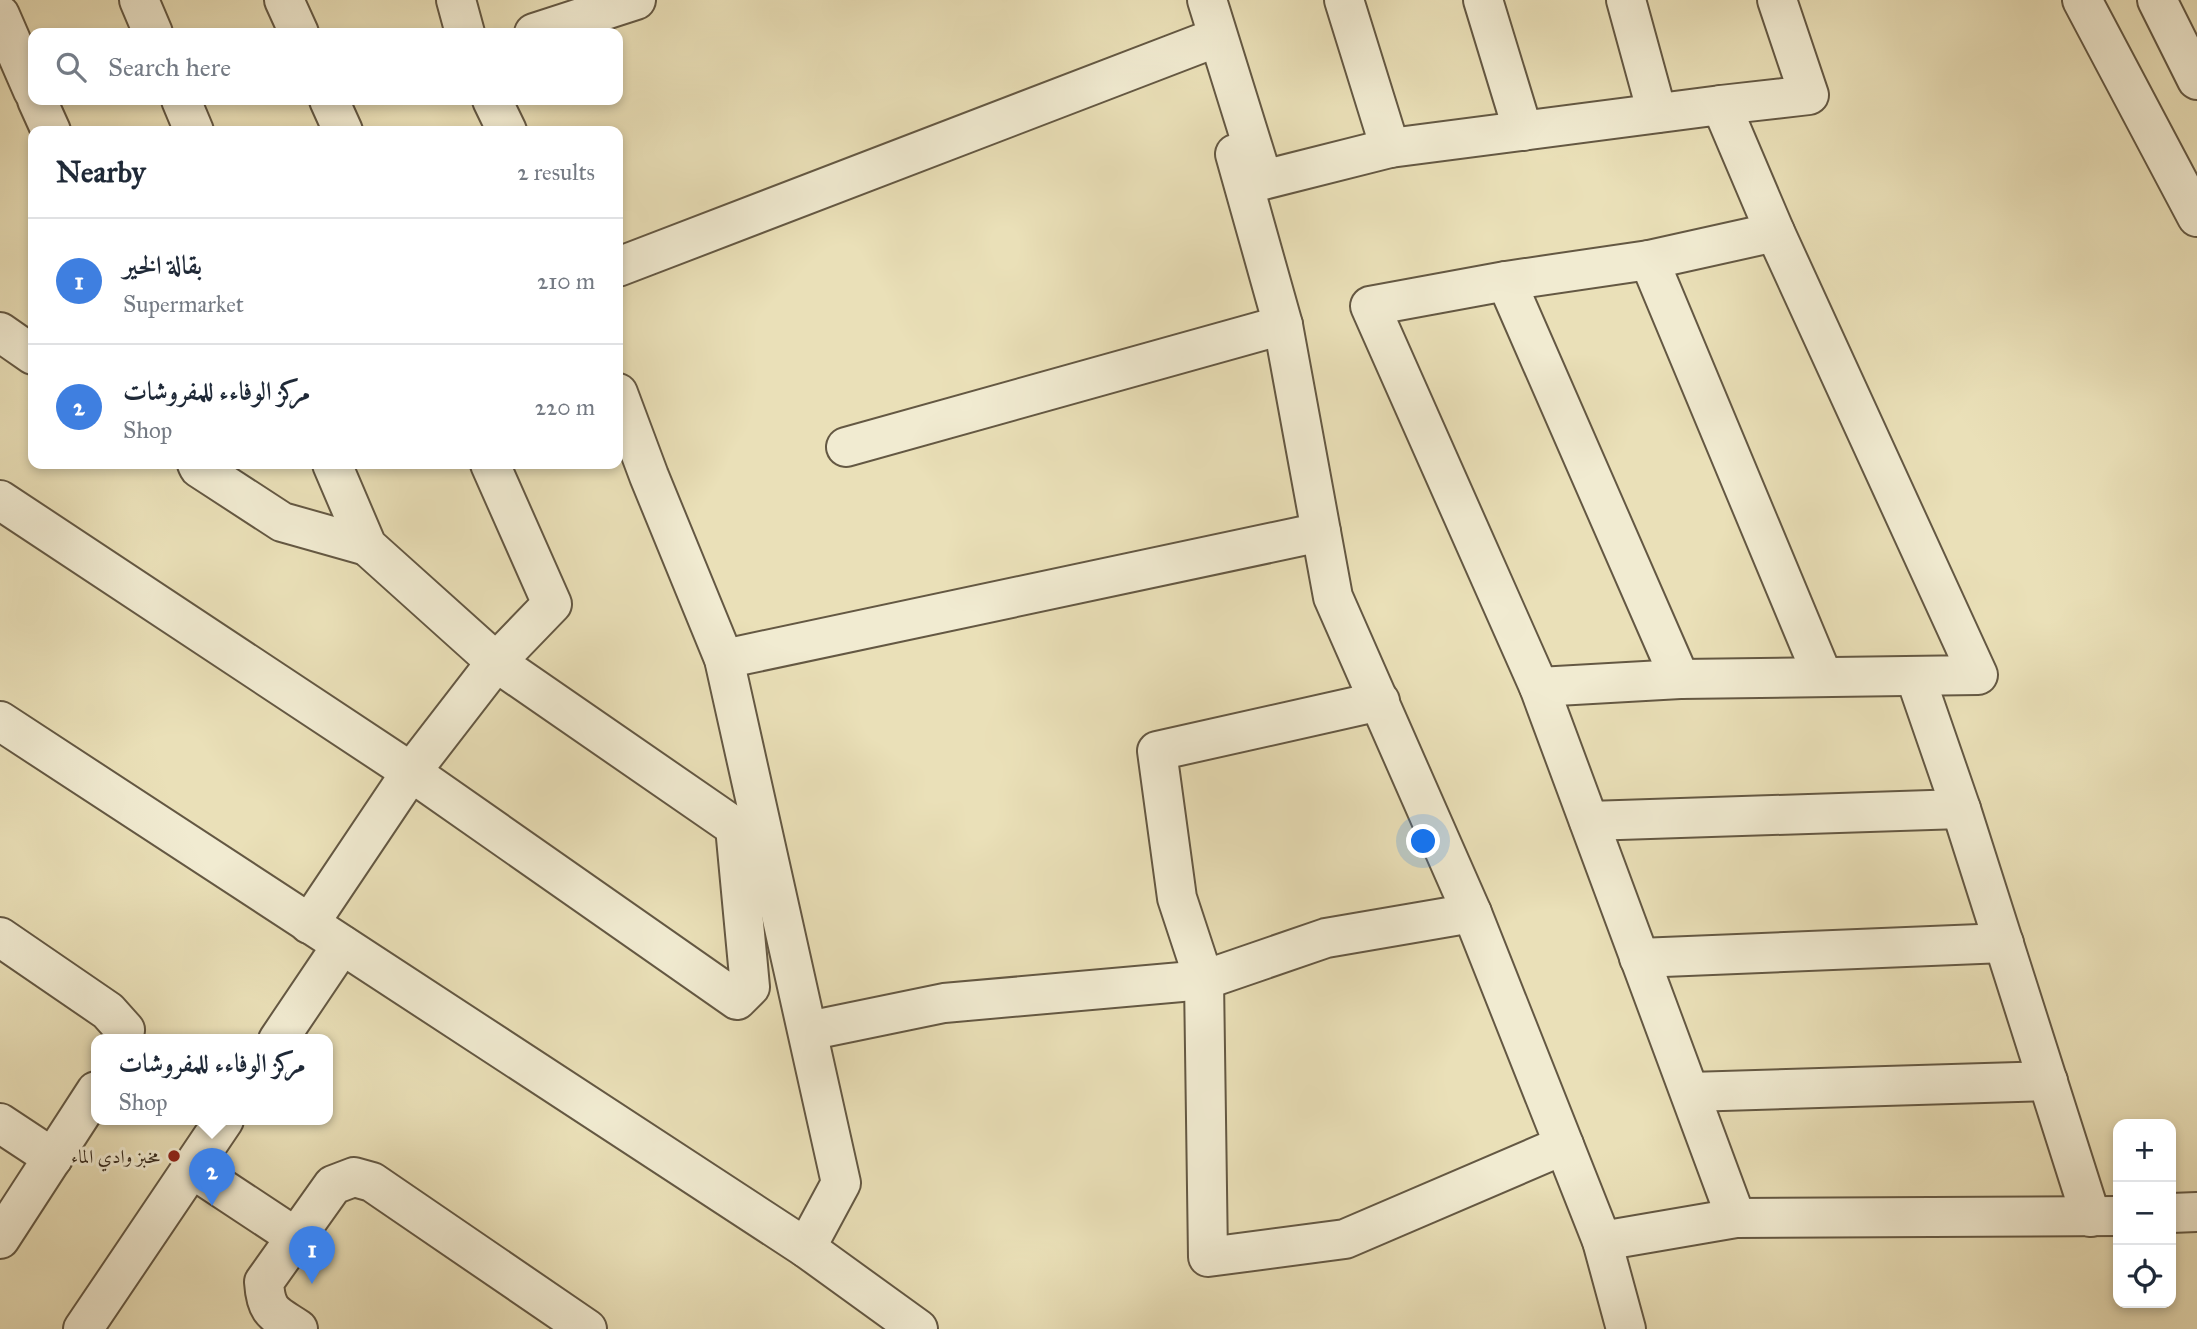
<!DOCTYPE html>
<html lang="en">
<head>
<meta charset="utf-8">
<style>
  body { margin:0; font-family:"IM FELL Great Primer",Amiri,serif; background:#f2f2f3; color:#1f2937 }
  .controls { position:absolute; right:21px; bottom:21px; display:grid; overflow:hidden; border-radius:14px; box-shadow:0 4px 10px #0003 }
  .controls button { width:63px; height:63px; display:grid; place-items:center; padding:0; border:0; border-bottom:2px solid #e0e1e3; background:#fff; color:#1f2937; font:35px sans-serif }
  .you { position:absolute; left:1424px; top:842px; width:24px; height:24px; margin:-18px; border:5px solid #fff; border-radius:50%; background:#1a73e8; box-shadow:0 0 0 10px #1a73e833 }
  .badge { display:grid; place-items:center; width:46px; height:46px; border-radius:50%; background:#8f2418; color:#fff; font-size:23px; font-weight:700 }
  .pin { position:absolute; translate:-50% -58px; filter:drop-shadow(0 2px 4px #0008) }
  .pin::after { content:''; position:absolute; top:37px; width:24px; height:21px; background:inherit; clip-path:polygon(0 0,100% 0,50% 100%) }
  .popup { position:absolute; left:91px; top:1034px; width:242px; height:91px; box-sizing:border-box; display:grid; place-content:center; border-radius:14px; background:#fff; filter:drop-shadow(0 2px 5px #0005); font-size:23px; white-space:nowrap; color:#747a83 }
  .popup b { font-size:26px; color:#1f2937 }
  .popup::after { content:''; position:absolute; left:50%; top:100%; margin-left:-14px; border:14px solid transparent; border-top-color:#fff }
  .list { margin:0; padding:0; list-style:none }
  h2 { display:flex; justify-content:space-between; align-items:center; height:91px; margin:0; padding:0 28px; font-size:30px }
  h2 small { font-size:23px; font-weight:400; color:#747a83 }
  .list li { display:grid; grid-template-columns:46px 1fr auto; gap:21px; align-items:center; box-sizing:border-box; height:126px; padding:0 28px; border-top:2px solid #e0e1e3 }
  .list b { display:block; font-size:26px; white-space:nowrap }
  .list p { margin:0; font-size:23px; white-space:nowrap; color:#747a83 }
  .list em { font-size:23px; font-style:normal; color:#747a83 }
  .icon { flex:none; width:38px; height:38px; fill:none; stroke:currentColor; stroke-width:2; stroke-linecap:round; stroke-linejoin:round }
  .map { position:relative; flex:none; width:2197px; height:1329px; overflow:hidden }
  .search { position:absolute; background:#fff; box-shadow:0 4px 10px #0003; left:28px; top:28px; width:595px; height:77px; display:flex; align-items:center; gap:18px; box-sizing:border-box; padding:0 24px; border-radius:14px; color:#747a83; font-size:26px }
  .panel { position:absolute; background:#fff; box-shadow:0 4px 10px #0003; left:28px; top:126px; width:595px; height:343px; border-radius:14px }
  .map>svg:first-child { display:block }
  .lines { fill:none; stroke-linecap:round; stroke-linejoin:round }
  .minor-casing { stroke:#645843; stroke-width:42 }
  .tertiary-casing { stroke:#645843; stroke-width:42 }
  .minor { stroke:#f1ebd1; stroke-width:38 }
  .tertiary { stroke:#f1ebd1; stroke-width:38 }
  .poi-dot { fill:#8f2418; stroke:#f1ebd1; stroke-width:2.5 }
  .labels { text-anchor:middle; stroke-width:6; stroke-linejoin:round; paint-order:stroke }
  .poi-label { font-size:19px; fill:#372a1c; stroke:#f1ebd1; text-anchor:end }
</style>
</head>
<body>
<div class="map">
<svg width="2197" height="1329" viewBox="0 0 2197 1329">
  <rect width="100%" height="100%" fill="#eae0b8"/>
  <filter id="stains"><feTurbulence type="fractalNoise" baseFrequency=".00286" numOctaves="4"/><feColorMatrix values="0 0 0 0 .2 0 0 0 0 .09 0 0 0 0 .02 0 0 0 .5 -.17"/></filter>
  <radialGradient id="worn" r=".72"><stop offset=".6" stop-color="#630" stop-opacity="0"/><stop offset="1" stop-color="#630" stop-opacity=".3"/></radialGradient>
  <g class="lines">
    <!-- minor casing -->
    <g class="minor-casing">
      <g id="minor">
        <path d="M 139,0 L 153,33"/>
        <path d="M 284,0 L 299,33"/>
        <path d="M 456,0 L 465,33"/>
        <path d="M 1207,0 L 1263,180 L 1390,148 L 1721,105 L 1775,232 L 1978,675 L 1680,679 L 1539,687"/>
        <path d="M 1344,0 L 1390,148"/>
        <path d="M 1483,0 L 1523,131"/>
        <path d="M 1626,0 L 1657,113"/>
        <path d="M 0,15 L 33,91"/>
        <path d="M 534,33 L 636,0"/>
        <path d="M 37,100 L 51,131"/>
        <path d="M 181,100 L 194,131"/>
        <path d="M 329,100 L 343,131"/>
        <path d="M 492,100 L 507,131"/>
        <path d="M 1721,105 L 1809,95 L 1777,0"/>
        <path d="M 1235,154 L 1283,325 L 1333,597 L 1472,913 L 1564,1145 L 1602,1241 L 1626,1329"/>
        <path d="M 1649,260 L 1823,677"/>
        <path d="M 618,267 L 1202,43"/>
        <path d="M 1506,281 L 1680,679"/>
        <path d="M 0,332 L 33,355"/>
        <path d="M 618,393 L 649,476 L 724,659 L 841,1183 L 806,1248"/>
        <path d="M 846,447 L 1283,325"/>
        <path d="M 197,464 L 199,468 L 282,522 L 367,546"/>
        <path d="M 0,500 L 411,772 L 737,1000 L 750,987 L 735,827 L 496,662 L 552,604 L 490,464"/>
        <path d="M 724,659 L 1321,532"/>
        <path d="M 1915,676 L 1961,809 L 2091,1217"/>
        <path d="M 1380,701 L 1157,751 L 1177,898 L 1204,980 L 1208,1257 L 1345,1239 L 1564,1145"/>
        <path d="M 1589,821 L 1961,809"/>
        <path d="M 309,924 L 411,772 L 496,662 L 367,546 L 332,464"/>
        <path d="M 0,937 L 108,1011 L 125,1030 L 123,1040"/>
        <path d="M 1639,958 L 2004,943"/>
        <path d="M 808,1031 L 944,1003 L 1204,980 L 1326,938 L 1472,913"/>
        <path d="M 278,1040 L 342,945"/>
        <path d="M 1690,1092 L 2048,1081"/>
        <path d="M 0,1123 L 53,1158"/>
        <path d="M 191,1168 L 297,1238"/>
        <path d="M 2171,1213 L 2197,1212"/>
        <path d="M 1736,1218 L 1539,687 L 1370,306 L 1506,281 L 1649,260 L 1775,232"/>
        <path d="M 0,1239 L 96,1091"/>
        <path d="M 1602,1241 L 1736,1218 L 2118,1216"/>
        <path d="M 83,1329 L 224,1120"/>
        <path d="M 298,1329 C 274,1313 266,1313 264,1282 L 333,1185 L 354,1177 L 372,1182 L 587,1329"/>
      </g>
    </g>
    <!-- tertiary casing -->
    <g class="tertiary-casing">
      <g id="tertiary">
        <path d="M 2082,0 L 2197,217"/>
        <path d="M 2157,0 L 2197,80"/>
        <path d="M 0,721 L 806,1248 L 918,1329"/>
      </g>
    </g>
    <!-- minor -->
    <use href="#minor" class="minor"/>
    <!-- tertiary -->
    <use href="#tertiary" class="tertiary"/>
  </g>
  <!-- markers -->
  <circle class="poi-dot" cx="174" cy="1156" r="7"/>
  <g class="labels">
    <!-- poi labels -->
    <g class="poi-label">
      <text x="160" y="1163">مخبز وادي الماء</text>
    </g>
  </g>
  <rect width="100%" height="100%" filter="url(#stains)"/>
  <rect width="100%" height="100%" fill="url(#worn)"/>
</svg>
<div class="controls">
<button>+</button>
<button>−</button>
<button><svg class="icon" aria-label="locate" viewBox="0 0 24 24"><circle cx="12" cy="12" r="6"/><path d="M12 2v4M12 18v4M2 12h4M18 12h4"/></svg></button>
</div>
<div class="you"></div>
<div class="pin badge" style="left:312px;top:1284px;background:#3f7fe0">1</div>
<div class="pin badge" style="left:212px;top:1206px;background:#3f7fe0">2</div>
<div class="popup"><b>مركز الوفاءء للمفروشات</b>Shop</div>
<div class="search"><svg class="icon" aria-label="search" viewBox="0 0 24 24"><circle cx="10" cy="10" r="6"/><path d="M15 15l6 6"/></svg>Search here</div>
<section class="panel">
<h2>Nearby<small>2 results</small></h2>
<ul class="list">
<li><span class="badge" style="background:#3f7fe0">1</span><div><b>بقالة الخير</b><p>Supermarket</p></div><em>210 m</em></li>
<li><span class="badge" style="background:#3f7fe0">2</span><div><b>مركز الوفاءء للمفروشات</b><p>Shop</p></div><em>220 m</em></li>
</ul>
</section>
</div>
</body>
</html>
